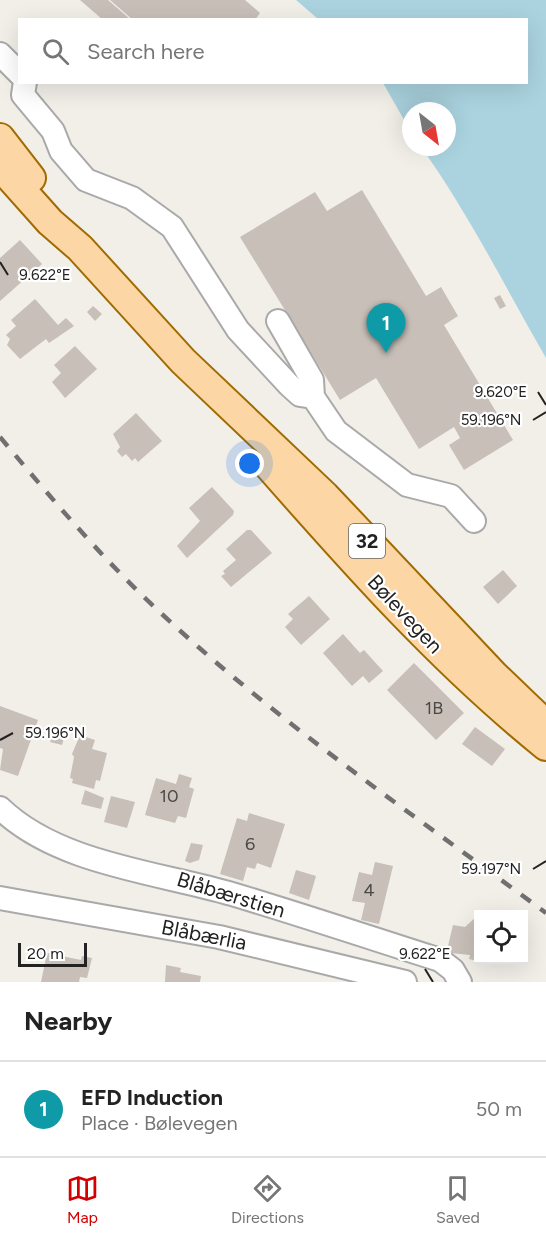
<!DOCTYPE html>
<html lang="en">
<head>
<meta charset="utf-8">
<style>
  body { margin:0; font-family:Figtree,sans-serif; background:#f6f6f6; color:#222 }
  .controls { position:absolute; right:18px; bottom:18px; display:grid; overflow:hidden; border-radius:0px; box-shadow:0 6px 24px #0002 }
  .controls button { width:54px; height:54px; display:grid; place-items:center; padding:0; border:0; border-bottom:2px solid #e0e0e0; background:#fff; color:#222; font:30px sans-serif }
  .compass { position:absolute; left:402px; top:102px; width:54px; height:54px; border-radius:50%; background:#fff; box-shadow:0 6px 24px #0002; rotate:149deg }
  .scale { position:absolute; left:18px; bottom:15px; width:69px; box-sizing:border-box; padding-left:6px; border:3px solid #222; border-top:0; font-size:16px; line-height:21px; white-space:nowrap; color:#222; -webkit-text-stroke:4px #fff; paint-order:stroke }
  .you { position:absolute; left:250px; top:464px; width:21px; height:21px; margin:-15px; border:4px solid #fff; border-radius:50%; background:#1a73e8; box-shadow:0 0 0 9px #1a73e833 }
  .badge { display:grid; place-items:center; width:39px; height:39px; border-radius:50%; background:#d40000; color:#fff; font-size:20px; font-weight:700 }
  .pin { position:absolute; translate:-50% -50px; filter:drop-shadow(0 2px 3px #0008) }
  .pin::after { content:''; position:absolute; top:32px; width:21px; height:18px; background:inherit; clip-path:polygon(0 0,100% 0,50% 100%) }
  .list { margin:0; padding:0; list-style:none }
  h2 { display:flex; justify-content:space-between; align-items:center; height:78px; margin:0; padding:0 24px; font-size:26px }
  h2 small { font-size:20px; font-weight:400; color:#767676 }
  .list li { display:grid; grid-template-columns:39px 1fr auto; gap:18px; align-items:center; box-sizing:border-box; height:96px; padding:0 24px; border-top:2px solid #e0e0e0 }
  .list b { display:block; font-size:22px; white-space:nowrap }
  .list p { margin:0; font-size:20px; white-space:nowrap; color:#767676 }
  .list em { font-size:20px; font-style:normal; color:#767676 }
  .icon { flex:none; width:33px; height:33px; fill:none; stroke:currentColor; stroke-width:2; stroke-linecap:round; stroke-linejoin:round }
  .map { position:relative; flex:none; width:546px; height:982px; overflow:hidden }
  .search { position:absolute; background:#fff; box-shadow:0 6px 24px #0002; left:18px; right:18px; top:18px; height:66px; display:flex; align-items:center; gap:15px; box-sizing:border-box; padding:0 21px; border-radius:0px; color:#767676; font-size:22px }
  .sheet { height:174px; background:#fff }
  nav { display:flex; justify-content:space-around; align-items:center; box-sizing:border-box; height:84px; border-top:2px solid #e0e0e0; background:#fff; font-size:16px; color:#767676 }
  nav a { display:grid; justify-items:center; gap:3px }
  nav .on { color:#d40000 }
  .map>svg:first-child { display:block }
  .water { fill:#aad3df }
  .building { fill:#c7bfb8 }
  .lines { fill:none; stroke-linecap:round; stroke-linejoin:round }
  .minor-casing { stroke:#a9a9a9; stroke-width:26 }
  .major-casing { stroke:#a06b00; stroke-width:32 }
  .minor { stroke:#fff; stroke-width:22 }
  .major { stroke:#fcd6a4; stroke-width:28 }
  .rail { stroke:#707070; stroke-width:4.5; stroke-dasharray:12 12; stroke-linecap:butt }
  .ticks { fill:none; stroke:#222; stroke-width:2 }
  .labels { text-anchor:middle; stroke-width:4.5; stroke-linejoin:round; paint-order:stroke }
  .number-label { font-size:18px; fill:#4b4948 }
  .shield { fill:#fff; stroke:#646464; stroke-width:1.5 }
  .shield-label { font-size:20px; font-weight:bold; fill:#222 }
  .street-label { font-size:21px; fill:#222; stroke:#fff }
  .ticks-label { font-size:15px; text-anchor:middle; fill:#222; stroke:#fff; stroke-width:4.5; stroke-linejoin:round; paint-order:stroke }
</style>
</head>
<body>
<div class="map">
<svg width="546" height="982" viewBox="0 0 546 982">
  <rect width="100%" height="100%" fill="#f2efe9"/>
  <!-- water -->
  <path class="water" d="M 296,0 L 546,0 L 546,358 C 505,287 469,214 421,147 L 447,147 L 447,111 L 411,111 L 411,132 L 383,83 L 526,82 L 526,20 L 318,19 Z"/>
  <!-- building -->
  <g class="building">
    <path d="M 80,0 L 108,0 L 131,20 L 103,20 Z"/>
    <path d="M 110,0 L 245,0 L 260,13 L 255,20 L 133,20 Z"/>
    <path d="M 362,190 L 426,296 L 441,287 L 458,316 L 444,325 L 513,440 L 464,470 L 449,445 L 460,438 L 454,427 L 419,449 L 376,378 L 340,400 L 240,237 L 315,192 L 327,211 Z"/>
    <path d="M 20,240 L 42,264 L 0,301 L 0,258 Z"/>
    <path d="M 500,295 L 506,306 L 500,309 L 494,298 Z"/>
    <path d="M 35,299 L 58,325 L 66,318 L 74,326 L 49,343 L 46,339 L 20,359 L 7,345 L 10,339 L 6,335 L 16,326 L 11,320 Z"/>
    <path d="M 93,306 L 102,314 L 95,321 L 87,312 Z"/>
    <path d="M 75,346 L 97,369 L 65,398 L 52,382 L 61,373 L 54,365 Z"/>
    <path d="M 136,413 L 162,441 L 138,462 L 135,458 L 132,461 L 126,454 L 122,457 L 117,451 L 120,447 L 113,434 Z"/>
    <path d="M 212,487 L 234,511 L 233,515 L 187,558 L 177,546 L 200,521 L 189,508 Z"/>
    <path d="M 247,530 L 251,530 L 272,553 L 231,587 L 221,576 L 225,574 L 223,571 L 236,560 L 226,549 Z"/>
    <path d="M 503,570 L 517,586 L 498,604 L 483,587 Z"/>
    <path d="M 309,596 L 330,619 L 301,645 L 285,627 L 293,619 L 288,614 Z"/>
    <path d="M 343,634 L 360,653 L 364,650 L 383,671 L 369,683 L 363,676 L 352,686 L 323,653 Z"/>
    <path d="M 414,663 L 464,713 L 436,740 L 387,690 Z"/>
    <path d="M 0,706 L 38,720 L 18,776 L 0,770 L 3,749 L 0,748 Z"/>
    <path d="M 475,727 L 505,749 L 492,766 L 462,744 Z"/>
    <path d="M 54,731 L 65,735 L 62,745 L 50,742 Z"/>
    <path d="M 80,735 L 95,740 L 92,749 L 107,753 L 100,781 L 96,780 L 94,789 L 72,783 L 73,779 L 70,778 L 74,757 L 72,754 Z"/>
    <path d="M 179,774 L 192,778 L 189,787 L 194,789 L 186,818 L 178,816 L 175,823 L 145,815 L 156,778 L 176,784 Z"/>
    <path d="M 85,790 L 104,798 L 101,809 L 81,804 Z"/>
    <path d="M 111,796 L 135,802 L 127,828 L 104,822 Z"/>
    <path d="M 249,813 L 285,824 L 271,868 L 257,863 L 255,869 L 247,867 L 243,881 L 220,874 L 237,818 L 247,821 Z"/>
    <path d="M 191,843 L 203,845 L 199,860 L 190,863 L 185,861 Z"/>
    <path d="M 375,862 L 393,866 L 379,924 L 361,920 L 365,903 L 352,901 L 359,872 L 372,875 Z"/>
    <path d="M 296,870 L 316,876 L 309,900 L 289,893 Z"/>
    <path d="M 476,917 L 478,918 L 478,961 L 469,959 L 470,955 L 450,953 L 447,950 L 453,925 L 465,927 Z"/>
    <path d="M 47,953 L 81,960 L 82,956 L 92,958 L 87,978 L 80,977 L 79,982 L 41,982 Z"/>
    <path d="M 166,965 L 181,968 L 180,972 L 201,976 L 200,982 L 165,982 Z"/>
  </g>
  <g class="lines">
    <!-- minor casing -->
    <g class="minor-casing">
      <g id="minor">
        <path d="M 0,54 L 20,74"/>
        <path d="M 25,82 L 23,95 L 53,131 L 61,151 L 86,180 L 132,198 L 172,227 L 238,330 L 289,385 L 300,395 L 313,397"/>
        <path d="M 278,321 L 312,380 L 313,397 L 336,431 L 407,485 L 451,496 L 474,521"/>
        <path d="M 0,808 C 58,864 157,872 232,894 C 302,915 371,938 440,960 L 453,970 L 460,982"/>
        <path d="M 0,898 L 219,937 L 405,982"/>
      </g>
    </g>
    <!-- major casing -->
    <g class="major-casing">
      <g id="major">
        <path d="M 0,138 L 31,178"/>
        <path d="M 0,166 L 50,222 L 80,248 L 183,361 L 325,496 L 494,675 L 546,725"/>
        <path d="M 268,465 C 355,564 443,663 546,746"/>
      </g>
    </g>
    <!-- minor -->
    <use href="#minor" class="minor"/>
    <!-- major -->
    <use href="#major" class="major"/>
    <!-- rail -->
    <path class="rail" d="M 0,437 C 47,493 94,549 146,599 C 268,716 410,812 546,913"/>
  </g>
  <!-- ticks -->
  <path class="ticks" d="M 0,262 L 8,275M 538,392 L 546,405M 533,420 L 546,412M 0,740 L 13,733M 533,869 L 546,861M 425,969 L 433,982"/>
  <g class="labels">
    <!-- number labels -->
    <g class="number-label">
      <text x="434" y="714">1B</text>
      <text x="169" y="802">10</text>
      <text x="250" y="850">6</text>
      <text x="369" y="896">4</text>
    </g>
    <!-- shield labels -->
    <rect class="shield" x="349" y="524" width="36" height="34" rx="4.5"/>
    <g class="shield-label">
      <text x="367" y="548">32</text>
    </g>
    <!-- street labels -->
    <g class="street-label">
      <text transform="translate(405 614) rotate(47)" y="7">Bølevegen</text>
      <text transform="translate(231 895) rotate(17)" y="7">Blåbærstien</text>
      <text transform="translate(204 935) rotate(11)" y="7">Blåbærlia</text>
    </g>
  </g>
  <g class="ticks-label">
    <text x="45" y="280">9.622°E</text>
    <text x="501" y="397">9.620°E</text>
    <text x="491" y="425">59.196°N</text>
    <text x="55" y="738">59.196°N</text>
    <text x="491" y="874">59.197°N</text>
    <text x="425" y="959">9.622°E</text>
  </g>
</svg>
<div class="controls">
<button><svg class="icon" aria-label="locate" viewBox="0 0 24 24"><circle cx="12" cy="12" r="6"/><path d="M12 2v4M12 18v4M2 12h4M18 12h4"/></svg></button>
</div>
<svg class="compass" viewBox="-18 -18 36 36"><path d="M0-13l5 13h-10z" fill="#e53935"/><path d="M0 13l5-13h-10z" fill="#767676"/></svg>
<div class="scale">20 m</div>
<div class="you"></div>
<div class="pin badge" style="left:386px;top:353px;background:#0f9aa8">1</div>
<div class="search"><svg class="icon" aria-label="search" viewBox="0 0 24 24"><circle cx="10" cy="10" r="6"/><path d="M15 15l6 6"/></svg>Search here</div>
</div>
<section class="sheet">
<h2>Nearby<small></small></h2>
<ul class="list">
<li><span class="badge" style="background:#0f9aa8">1</span><div><b>EFD Induction</b><p>Place · Bølevegen</p></div><em>50 m</em></li>
</ul>
</section>
<nav>
<a class="on"><svg class="icon" aria-label="map" viewBox="0 0 24 24"><path d="M3 6l6-2 6 2 6-2v14l-6 2-6-2-6 2zM9 4v14M15 6v14"/></svg>Map</a>
<a><svg class="icon" aria-label="directions" viewBox="0 0 24 24"><path d="M12 3l9 9-9 9-9-9zM9 14v-3h6M13 9l2 2-2 2"/></svg>Directions</a>
<a><svg class="icon" aria-label="saved" viewBox="0 0 24 24"><path d="M7 4h10v16l-5-4-5 4z"/></svg>Saved</a>
</nav>
</body>
</html>
